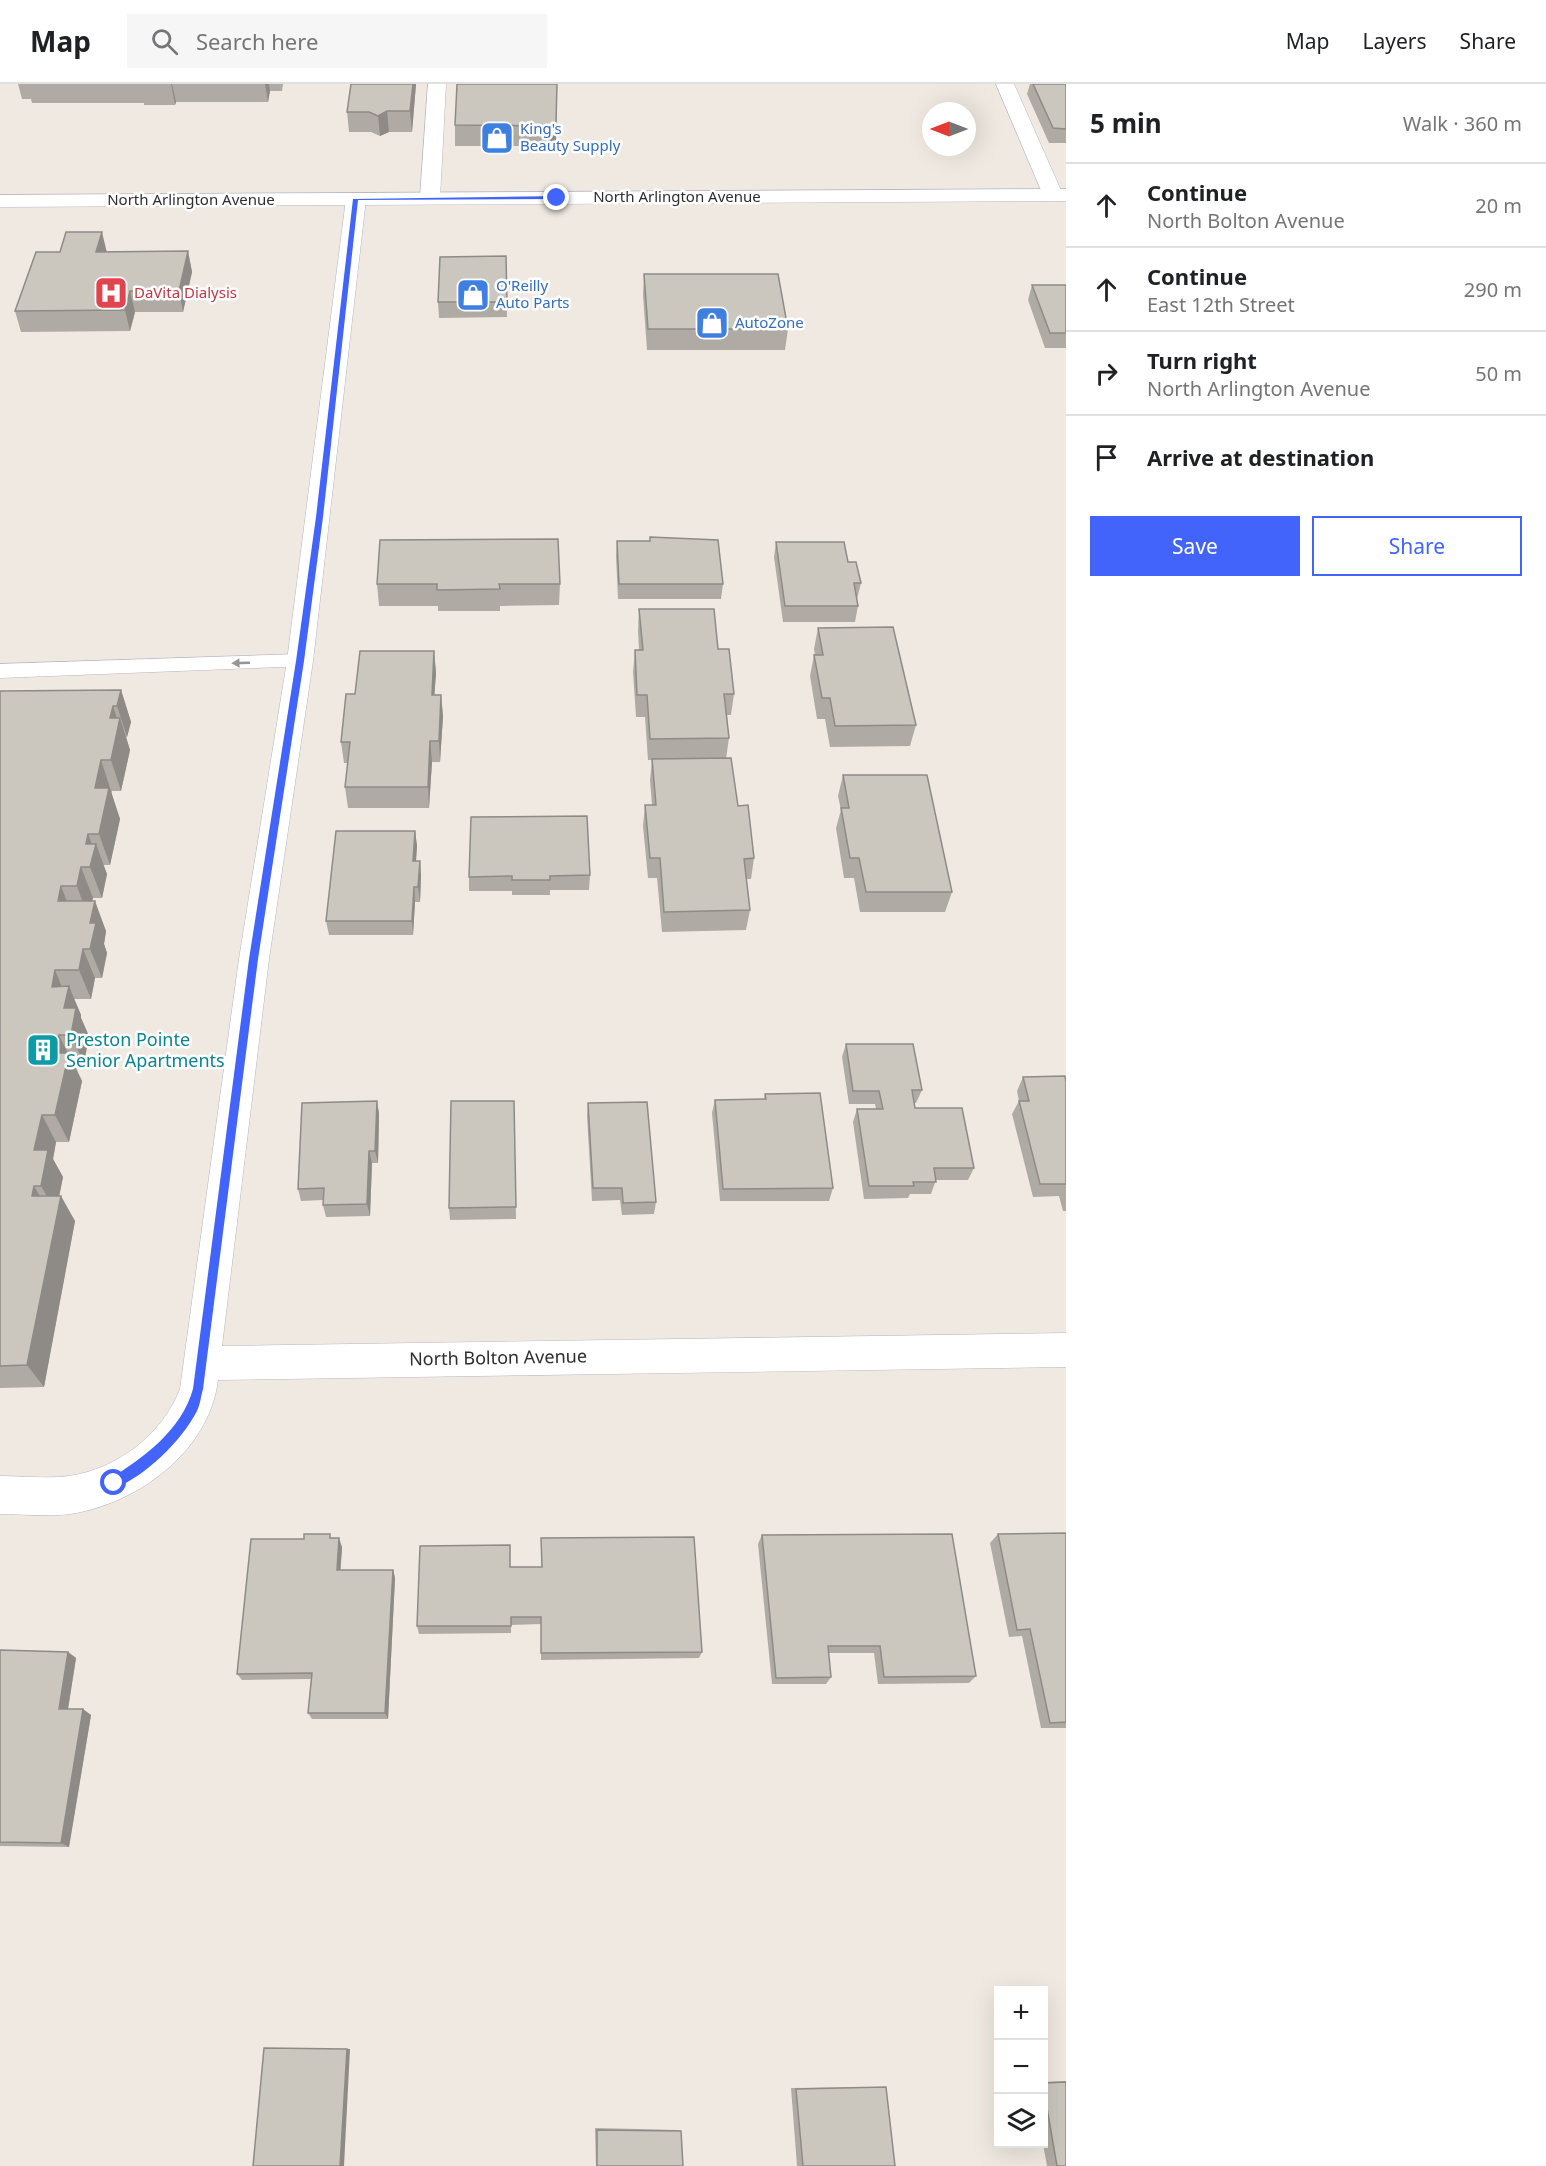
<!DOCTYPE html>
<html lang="en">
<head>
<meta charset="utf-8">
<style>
  body { margin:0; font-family:"Noto Sans",sans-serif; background:#f6f6f6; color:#202124 }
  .controls { position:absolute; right:18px; bottom:18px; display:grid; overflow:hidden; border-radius:0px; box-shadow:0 6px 24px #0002 }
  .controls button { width:54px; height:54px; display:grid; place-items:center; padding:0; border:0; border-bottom:2px solid #e0e0e0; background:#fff; color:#202124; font:30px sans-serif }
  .compass { position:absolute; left:922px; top:18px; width:54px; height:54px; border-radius:50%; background:#fff; box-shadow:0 6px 24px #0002; rotate:270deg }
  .stop { position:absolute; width:18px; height:18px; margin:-14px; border:4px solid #4264fb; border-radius:50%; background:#fff }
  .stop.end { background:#4264fb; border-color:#fff; box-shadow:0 2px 6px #0008 }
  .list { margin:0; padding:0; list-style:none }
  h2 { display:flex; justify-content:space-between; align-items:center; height:78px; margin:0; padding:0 24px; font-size:26px }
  h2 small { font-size:20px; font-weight:400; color:#757577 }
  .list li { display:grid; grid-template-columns:39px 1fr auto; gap:18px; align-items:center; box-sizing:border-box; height:84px; padding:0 24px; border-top:2px solid #e0e0e0 }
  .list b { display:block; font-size:22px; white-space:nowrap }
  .list p { margin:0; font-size:20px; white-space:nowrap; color:#757577 }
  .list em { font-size:20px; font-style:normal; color:#757577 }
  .actions { display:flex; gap:12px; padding:18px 24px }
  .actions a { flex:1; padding:14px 0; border:2px solid #4264fb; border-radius:0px; text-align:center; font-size:21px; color:#4264fb }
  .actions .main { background:#4264fb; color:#fff }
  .icon { flex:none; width:33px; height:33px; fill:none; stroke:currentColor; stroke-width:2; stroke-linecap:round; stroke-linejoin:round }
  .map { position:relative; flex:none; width:1066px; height:2082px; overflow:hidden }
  header { display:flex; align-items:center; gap:36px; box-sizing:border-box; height:84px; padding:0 30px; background:#fff; border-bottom:2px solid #e0e0e0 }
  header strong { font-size:28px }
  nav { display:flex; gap:33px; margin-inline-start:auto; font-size:21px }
  .search { width:420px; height:54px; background:#f6f6f6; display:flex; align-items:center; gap:15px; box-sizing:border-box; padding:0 21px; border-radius:0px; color:#757577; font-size:22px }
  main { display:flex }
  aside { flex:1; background:#fff }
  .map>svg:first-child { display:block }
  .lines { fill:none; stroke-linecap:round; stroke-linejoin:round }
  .service-casing { stroke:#b4b7c1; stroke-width:1 }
  .minor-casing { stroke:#b4b7c1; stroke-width:1 }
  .secondary-casing { stroke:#b4b7c1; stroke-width:1 }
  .service { fill:#fff; fill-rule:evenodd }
  .minor { fill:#fff; fill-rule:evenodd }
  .secondary { fill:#fff; fill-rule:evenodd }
  .wall { fill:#afaba4 }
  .shaded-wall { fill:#8e8b86 }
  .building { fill:#cbc7bf; stroke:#8e8b86; stroke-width:1.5 }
  .oneway { fill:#969696 }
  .route { fill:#4264fb }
  .labels { text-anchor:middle; stroke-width:5; stroke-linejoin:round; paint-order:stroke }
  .far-shop-label { font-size:15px; fill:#366cbe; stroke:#fff; text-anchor:start }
  .far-street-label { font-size:15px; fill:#2e2e2e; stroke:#fff }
  .far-health-label { font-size:15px; fill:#be3a42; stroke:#fff; text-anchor:start }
  .culture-label { font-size:18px; fill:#0d838f; stroke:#fff; text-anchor:start }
  .street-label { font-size:18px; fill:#2e2e2e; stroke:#fff }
</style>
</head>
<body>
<header>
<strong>Map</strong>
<div class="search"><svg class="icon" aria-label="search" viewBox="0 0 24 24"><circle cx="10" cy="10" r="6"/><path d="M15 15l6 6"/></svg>Search here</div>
<nav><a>Map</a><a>Layers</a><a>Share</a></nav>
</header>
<main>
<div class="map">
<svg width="1066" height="2082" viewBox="0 0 1066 2082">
  <rect width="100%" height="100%" fill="#efe9e1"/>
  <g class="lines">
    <!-- service casing -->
    <g class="service-casing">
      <path id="service" d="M 300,570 L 307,572 L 310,577 L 307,582 L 0,594 L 0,580 Z"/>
    </g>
    <!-- minor casing -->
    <g class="minor-casing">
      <g id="minor">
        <path d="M 428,0 L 446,0 L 440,114 L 437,118 L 423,118 L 420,114 Z"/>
        <path d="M 996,0 L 1014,0 L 1063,111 L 1060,115 L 1046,115 L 1043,111 Z"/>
        <path d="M 356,109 L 363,111 L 366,115 L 313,577 L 269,875 L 222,1262 L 1066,1249 L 1066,1283 L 218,1296 C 209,1368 137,1420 70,1430 C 47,1433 23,1430 0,1430 L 0,1392 C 23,1392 46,1395 69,1392 C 117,1385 162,1351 180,1305 L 239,875 L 287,577 L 346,115 L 349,111 Z"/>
      </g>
    </g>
    <!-- secondary casing -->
    <g class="secondary-casing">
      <path id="secondary" d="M 1066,105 L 1066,117 L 0,123 L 0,111 Z"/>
    </g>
    <!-- service -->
    <use href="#service" class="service"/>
    <!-- minor -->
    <use href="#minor" class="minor"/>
    <!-- secondary -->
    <use href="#secondary" class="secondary"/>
  </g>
  <!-- wall -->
  <g class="wall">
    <path d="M 18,0 L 283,0 L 282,7 L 270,7 L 268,18 L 176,18 L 175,21 L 144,21 L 144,19 L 32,19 L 31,15 L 22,15 Z"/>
    <path d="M 351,0 L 416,0 L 412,48 L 389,48 L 380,52 L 371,48 L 349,48 L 347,28 Z"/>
    <path d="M 557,0 L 556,58 L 548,62 L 455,62 L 455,41 Z"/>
    <path d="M 1030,0 L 1066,0 L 1066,59 L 1049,59 L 1027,10 Z"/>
    <path d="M 188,167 L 192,188 L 183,228 L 135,228 L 130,247 L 21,248 L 15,227 L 106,168 Z"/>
    <path d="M 506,172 L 507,233 L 439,234 L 438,218 Z"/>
    <path d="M 644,190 L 788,245 L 785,266 L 647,266 L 643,211 Z"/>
    <path d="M 1032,201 L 1066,201 L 1066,264 L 1045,264 L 1028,216 Z"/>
    <path d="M 650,453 L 723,500 L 721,515 L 618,515 L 616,472 L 617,457 L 650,457 Z"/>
    <path d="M 776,458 L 848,478 L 861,499 L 857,515 L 858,522 L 855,538 L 783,538 L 774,473 Z"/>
    <path d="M 377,500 L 560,500 L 559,521 L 500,522 L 500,527 L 438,527 L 438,522 L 379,522 Z"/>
    <path d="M 639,525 L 718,565 L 734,610 L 731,631 L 727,631 L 729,654 L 726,675 L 738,722 L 754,774 L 751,795 L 746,795 L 750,826 L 746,846 L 662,848 L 657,794 L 648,794 L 643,742 L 645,721 L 652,721 L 650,696 L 652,676 L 648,676 L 645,633 L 636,633 L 633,588 L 635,566 L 639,566 L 638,546 Z"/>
    <path d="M 818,544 L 916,641 L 910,662 L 830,663 L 825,635 L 817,635 L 810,592 L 814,571 L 815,571 L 814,565 Z"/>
    <path d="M 434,567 L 436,589 L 434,611 L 441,611 L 443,632 L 440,678 L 432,678 L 429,724 L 348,724 L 345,703 L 348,679 L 344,679 L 341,658 L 355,610 Z"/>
    <path d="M 121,606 L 131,638 L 127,653 L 126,653 L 130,666 L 121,707 L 112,707 L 111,710 L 120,735 L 110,781 L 103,781 L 107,790 L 102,814 L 93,814 L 92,817 L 106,847 L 104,860 L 107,869 L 102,894 L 95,894 L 91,915 L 74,915 L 81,931 L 81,934 L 89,952 L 84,979 L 74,979 L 82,997 L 69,1058 L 56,1058 L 53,1075 L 63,1093 L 59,1112 L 75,1137 L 44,1303 L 0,1304 L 0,609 Z"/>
    <path d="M 843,691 L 952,808 L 945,828 L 860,828 L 854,794 L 844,794 L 836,744 L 841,726 L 838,712 Z"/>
    <path d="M 415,747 L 417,762 L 416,777 L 420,777 L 421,791 L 420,818 L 415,818 L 413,851 L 329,851 L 326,837 Z"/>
    <path d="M 590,791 L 589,806 L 550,806 L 550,811 L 512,811 L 512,807 L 469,807 L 469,793 Z"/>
    <path d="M 846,960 L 922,1006 L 916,1019 L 914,1019 L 915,1024 L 974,1084 L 968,1096 L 936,1096 L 931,1110 L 910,1110 L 908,1114 L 864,1115 L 853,1038 L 857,1025 L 876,1025 L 875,1020 L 849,1020 L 842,973 Z"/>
    <path d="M 1023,993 L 1066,998 L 1066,1127 L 1063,1127 L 1059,1112 L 1033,1113 L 1012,1030 L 1019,1017 L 1017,1007 Z"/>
    <path d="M 765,1010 L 833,1104 L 829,1117 L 720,1117 L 712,1029 L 715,1016 L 764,1015 Z"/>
    <path d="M 377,1017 L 379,1030 L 378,1079 L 372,1079 L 370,1132 L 326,1133 L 323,1121 L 323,1116 L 301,1117 L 298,1105 Z"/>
    <path d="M 514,1017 L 516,1135 L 450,1136 L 449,1124 Z"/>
    <path d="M 588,1019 L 656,1118 L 654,1130 L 622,1131 L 620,1116 L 592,1117 L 587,1032 Z"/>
    <path d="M 1066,1449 L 1066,1644 L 1041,1644 L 1022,1552 L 1009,1553 L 990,1459 L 998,1450 Z"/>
    <path d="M 762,1451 L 976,1592 L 969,1599 L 878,1600 L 874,1569 L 828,1569 L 831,1593 L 826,1600 L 772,1600 L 758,1460 Z"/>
    <path d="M 332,1454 L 342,1463 L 340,1486 L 393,1486 L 395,1494 L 388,1635 L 312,1635 L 308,1629 L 311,1595 L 242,1596 L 237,1590 L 304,1455 Z"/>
    <path d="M 511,1483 L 702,1568 L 699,1574 L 541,1576 L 541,1540 L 511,1541 L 511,1549 L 419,1550 L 417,1542 Z"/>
    <path d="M 0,1566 L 68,1568 L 76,1574 L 68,1625 L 91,1631 L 69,1763 L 0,1762 Z"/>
    <path d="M 1066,1997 L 1066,2082 L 1047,2082 L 1043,2060 L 1044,1998 Z"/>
    <path d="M 879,2003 L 886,2003 L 895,2082 L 797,2082 L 791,2004 Z"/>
    <path d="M 595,2044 L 678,2046 L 681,2047 L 683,2082 L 596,2082 Z"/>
  </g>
  <!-- shaded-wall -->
  <g class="shaded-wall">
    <path d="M 171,0 L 172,0 L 176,18 L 175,21 Z"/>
    <path d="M 265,0 L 269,0 L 270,7 L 268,18 Z"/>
    <path d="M 413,0 L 416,0 L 412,48 L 410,27 Z"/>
    <path d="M 557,0 L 556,58 L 548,62 L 548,42 Z"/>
    <path d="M 387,27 L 389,48 L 380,52 L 378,32 Z"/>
    <path d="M 102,148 L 107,169 L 96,168 Z"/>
    <path d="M 188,167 L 192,188 L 183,228 L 179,207 Z"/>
    <path d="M 130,207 L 135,228 L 130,247 L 125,226 Z"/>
    <path d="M 434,567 L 436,589 L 433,632 L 432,611 Z"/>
    <path d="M 121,606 L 131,638 L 127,653 L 117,622 Z"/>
    <path d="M 441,611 L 443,632 L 440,678 L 439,657 Z"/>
    <path d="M 113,622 L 119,640 L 120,634 L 130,666 L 121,707 L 111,676 L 110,634 Z"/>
    <path d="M 430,657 L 432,678 L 429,724 L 428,703 Z"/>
    <path d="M 101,676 L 120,735 L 110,781 L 99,750 L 95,704 Z"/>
    <path d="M 415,747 L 417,762 L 415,791 L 413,777 Z"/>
    <path d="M 88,750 L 94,766 L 96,760 L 107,790 L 102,814 L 90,783 L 86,760 Z"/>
    <path d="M 420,777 L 421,791 L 420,818 L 418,803 Z"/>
    <path d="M 81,783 L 93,814 L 88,833 L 77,802 Z"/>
    <path d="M 61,802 L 73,833 L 58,817 Z"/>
    <path d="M 414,803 L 415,818 L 413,851 L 412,837 Z"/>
    <path d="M 95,817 L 106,847 L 104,860 L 107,869 L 102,894 L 90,865 L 90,839 Z"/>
    <path d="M 83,865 L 95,894 L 91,915 L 79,886 Z"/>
    <path d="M 55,886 L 66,913 L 69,902 L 81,931 L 81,934 L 89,952 L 84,979 L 71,951 L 52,903 Z"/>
    <path d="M 59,951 L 82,997 L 69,1058 L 55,1031 L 55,969 Z"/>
    <path d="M 377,1017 L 379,1030 L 378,1079 L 375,1067 Z"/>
    <path d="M 42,1031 L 56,1058 L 53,1075 L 63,1093 L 56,1128 L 41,1102 L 34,1066 Z"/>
    <path d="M 369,1067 L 372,1079 L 370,1132 L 367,1120 Z"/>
    <path d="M 34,1102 L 49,1128 L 32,1112 Z"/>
    <path d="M 61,1112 L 75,1137 L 44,1303 L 27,1281 Z"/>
    <path d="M 339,1454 L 342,1463 L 340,1494 L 337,1486 Z"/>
    <path d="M 393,1486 L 395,1494 L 388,1635 L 385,1629 Z"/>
    <path d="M 68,1568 L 76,1574 L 67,1631 L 59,1625 Z"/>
    <path d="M 83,1625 L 91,1631 L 69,1763 L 61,1759 Z"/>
    <path d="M 347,1965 L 350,1965 L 344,2082 L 340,2082 Z"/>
  </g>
  <!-- building -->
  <g class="building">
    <path d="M 351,0 L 413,0 L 410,27 L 387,27 L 378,32 L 369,28 L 347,28 Z"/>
    <path d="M 457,0 L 557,0 L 556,38 L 548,42 L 455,41 Z"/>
    <path d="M 1033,0 L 1066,0 L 1066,45 L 1053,44 Z"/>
    <path d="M 66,148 L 102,148 L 96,168 L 188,167 L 179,207 L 130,207 L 125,226 L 15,227 L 36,168 L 60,168 Z"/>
    <path d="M 506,172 L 507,218 L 438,218 L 440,173 Z"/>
    <path d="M 644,190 L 778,190 L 788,245 L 648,245 Z"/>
    <path d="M 1032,201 L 1066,201 L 1066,249 L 1050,249 Z"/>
    <path d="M 650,453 L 718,456 L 723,500 L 619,500 L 617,457 L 650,457 Z"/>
    <path d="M 558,455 L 560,500 L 499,500 L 500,505 L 437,506 L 437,500 L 377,500 L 380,456 Z"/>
    <path d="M 776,458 L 844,458 L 848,478 L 856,478 L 861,499 L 854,499 L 858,522 L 785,522 Z"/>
    <path d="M 639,525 L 714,525 L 718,565 L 729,565 L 734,610 L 724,610 L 729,654 L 650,655 L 647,611 L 637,611 L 635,566 L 643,566 Z"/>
    <path d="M 893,543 L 916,641 L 835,642 L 830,614 L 822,614 L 814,571 L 823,571 L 818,544 Z"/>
    <path d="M 360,567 L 434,567 L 432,611 L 441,611 L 439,657 L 430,657 L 428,703 L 345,703 L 350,658 L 341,658 L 346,610 L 355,610 Z"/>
    <path d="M 121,606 L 117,622 L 113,622 L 110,634 L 120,634 L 111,676 L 101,676 L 95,704 L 109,704 L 99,750 L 88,750 L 86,760 L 96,760 L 90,783 L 81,783 L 77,802 L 61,802 L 58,817 L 95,817 L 90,839 L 96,839 L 90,865 L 83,865 L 79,886 L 55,886 L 52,903 L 69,902 L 64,924 L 76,924 L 71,951 L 59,951 L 55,969 L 69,969 L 55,1031 L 42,1031 L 34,1066 L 48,1066 L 41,1102 L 34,1102 L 32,1112 L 61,1112 L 27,1281 L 0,1282 L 0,607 Z"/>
    <path d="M 731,674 L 738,722 L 748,721 L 754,774 L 744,775 L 750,826 L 664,828 L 660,774 L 650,774 L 645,721 L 656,721 L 652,675 Z"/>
    <path d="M 843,691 L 927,691 L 952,808 L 866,808 L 859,774 L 850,774 L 841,724 L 849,724 Z"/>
    <path d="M 587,732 L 590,791 L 550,792 L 550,796 L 512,796 L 512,792 L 469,793 L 471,733 Z"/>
    <path d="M 336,747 L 415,747 L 413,777 L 420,777 L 418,803 L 414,803 L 412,837 L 326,837 Z"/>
    <path d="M 846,960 L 913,960 L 922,1006 L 912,1006 L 915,1024 L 962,1024 L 974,1084 L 934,1084 L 936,1098 L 913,1098 L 914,1102 L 869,1102 L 857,1025 L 883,1025 L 879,1007 L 853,1007 Z"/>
    <path d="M 1065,992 L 1066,998 L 1066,1100 L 1040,1100 L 1019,1017 L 1029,1017 L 1023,993 Z"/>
    <path d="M 820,1009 L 833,1104 L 723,1105 L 715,1016 L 766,1015 L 765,1010 Z"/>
    <path d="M 377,1017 L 375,1067 L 369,1067 L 367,1120 L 323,1121 L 324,1104 L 298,1105 L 302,1019 Z"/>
    <path d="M 451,1017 L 514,1017 L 516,1123 L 449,1124 Z"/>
    <path d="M 647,1018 L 656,1118 L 623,1119 L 622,1104 L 593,1104 L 588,1019 Z"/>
    <path d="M 1066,1449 L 1066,1638 L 1050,1639 L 1030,1545 L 1017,1546 L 998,1450 Z"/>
    <path d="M 304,1450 L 330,1450 L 330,1454 L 339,1454 L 337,1486 L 393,1486 L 385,1629 L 308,1629 L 312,1589 L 237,1590 L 251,1455 L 304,1455 Z"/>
    <path d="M 952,1450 L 976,1592 L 884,1593 L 880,1562 L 828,1562 L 831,1593 L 776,1594 L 762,1451 Z"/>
    <path d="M 694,1453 L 702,1568 L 541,1569 L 541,1533 L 511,1533 L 511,1542 L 417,1542 L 420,1462 L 510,1461 L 510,1483 L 542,1483 L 541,1454 Z"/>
    <path d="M 0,1566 L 68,1568 L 59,1625 L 83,1625 L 61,1759 L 0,1758 Z"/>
    <path d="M 264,1964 L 347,1965 L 340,2082 L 253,2082 Z"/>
    <path d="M 1066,1998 L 1066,2082 L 1057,2082 L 1044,2007 L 1044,1999 Z"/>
    <path d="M 886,2003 L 895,2082 L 803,2082 L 796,2005 Z"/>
    <path d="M 597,2046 L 681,2047 L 683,2082 L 597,2082 Z"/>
  </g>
  <!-- one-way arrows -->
  <defs><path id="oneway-solid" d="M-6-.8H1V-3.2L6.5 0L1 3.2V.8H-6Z" transform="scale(1.5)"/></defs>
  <use class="oneway" href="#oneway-solid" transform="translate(241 579) rotate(178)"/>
  <!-- route -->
  <path class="route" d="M 557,112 L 559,115 L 358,116 L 323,433 L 304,577 L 258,875 L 203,1305 C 201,1312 200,1321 197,1327 C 180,1359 146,1391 114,1405 L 110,1403 L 110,1395 C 145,1372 181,1347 193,1305 L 249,875 L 296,577 L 316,433 L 353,115 Z"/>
  <!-- icons -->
  <defs>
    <g id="shop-square" transform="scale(1.725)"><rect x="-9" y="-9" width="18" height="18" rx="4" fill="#3f7fe0" stroke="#fff"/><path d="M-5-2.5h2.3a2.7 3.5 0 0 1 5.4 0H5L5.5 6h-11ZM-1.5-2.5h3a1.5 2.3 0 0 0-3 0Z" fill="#fff"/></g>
    <g id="hospital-square" transform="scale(1.725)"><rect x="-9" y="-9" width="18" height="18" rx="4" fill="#e0444e" stroke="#fff"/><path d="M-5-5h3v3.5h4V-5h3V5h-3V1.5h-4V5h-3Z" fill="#fff"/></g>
    <g id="building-square" transform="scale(1.725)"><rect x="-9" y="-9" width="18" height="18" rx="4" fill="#0f9aa8" stroke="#fff"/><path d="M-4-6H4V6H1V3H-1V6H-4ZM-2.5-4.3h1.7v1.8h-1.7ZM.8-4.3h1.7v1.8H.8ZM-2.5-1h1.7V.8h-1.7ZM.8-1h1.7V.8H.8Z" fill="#fff"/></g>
  </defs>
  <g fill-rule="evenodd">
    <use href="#shop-square" x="497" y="54"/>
    <use href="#hospital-square" x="111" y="209"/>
    <use href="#shop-square" x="473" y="211"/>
    <use href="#shop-square" x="712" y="239"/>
    <use href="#building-square" x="43" y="966"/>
  </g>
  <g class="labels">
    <!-- far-shop labels -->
    <g class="far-shop-label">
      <text x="520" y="50">King's<tspan x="520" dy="17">Beauty Supply</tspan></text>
      <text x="496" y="207">O'Reilly<tspan x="496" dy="17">Auto Parts</tspan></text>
      <text x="735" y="244">AutoZone</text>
    </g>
    <!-- far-street labels -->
    <g class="far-street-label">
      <text x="677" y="118">North Arlington Avenue</text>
      <text x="191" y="121">North Arlington Avenue</text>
    </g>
    <!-- far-health labels -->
    <g class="far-health-label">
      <text x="134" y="214">DaVita Dialysis</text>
    </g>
    <!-- culture labels -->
    <g class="culture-label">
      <text x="66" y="962">Preston Pointe<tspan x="66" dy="21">Senior Apartments</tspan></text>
    </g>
    <!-- street labels -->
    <g class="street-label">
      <text transform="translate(498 1274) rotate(-1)" y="6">North Bolton Avenue</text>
    </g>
  </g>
</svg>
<div class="controls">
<button>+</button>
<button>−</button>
<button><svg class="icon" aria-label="layers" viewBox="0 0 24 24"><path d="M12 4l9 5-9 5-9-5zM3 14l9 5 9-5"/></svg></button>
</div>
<svg class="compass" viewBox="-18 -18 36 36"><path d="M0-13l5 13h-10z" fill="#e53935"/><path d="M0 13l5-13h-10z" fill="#757577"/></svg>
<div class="stop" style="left:114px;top:1399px"></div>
<div class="stop end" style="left:557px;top:114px"></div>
</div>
<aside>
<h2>5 min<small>Walk · 360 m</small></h2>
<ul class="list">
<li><svg class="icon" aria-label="ahead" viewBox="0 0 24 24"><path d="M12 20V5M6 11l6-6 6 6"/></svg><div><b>Continue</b><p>North Bolton Avenue</p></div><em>20 m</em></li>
<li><svg class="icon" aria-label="ahead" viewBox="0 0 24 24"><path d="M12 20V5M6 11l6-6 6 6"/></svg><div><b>Continue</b><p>East 12th Street</p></div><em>290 m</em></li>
<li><svg class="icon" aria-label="right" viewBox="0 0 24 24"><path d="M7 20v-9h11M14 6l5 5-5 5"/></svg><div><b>Turn right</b><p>North Arlington Avenue</p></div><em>50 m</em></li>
<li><svg class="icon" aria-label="arrive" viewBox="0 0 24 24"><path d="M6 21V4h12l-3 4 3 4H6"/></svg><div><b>Arrive at destination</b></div></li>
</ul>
<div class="actions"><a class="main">Save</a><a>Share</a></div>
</aside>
</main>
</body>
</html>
